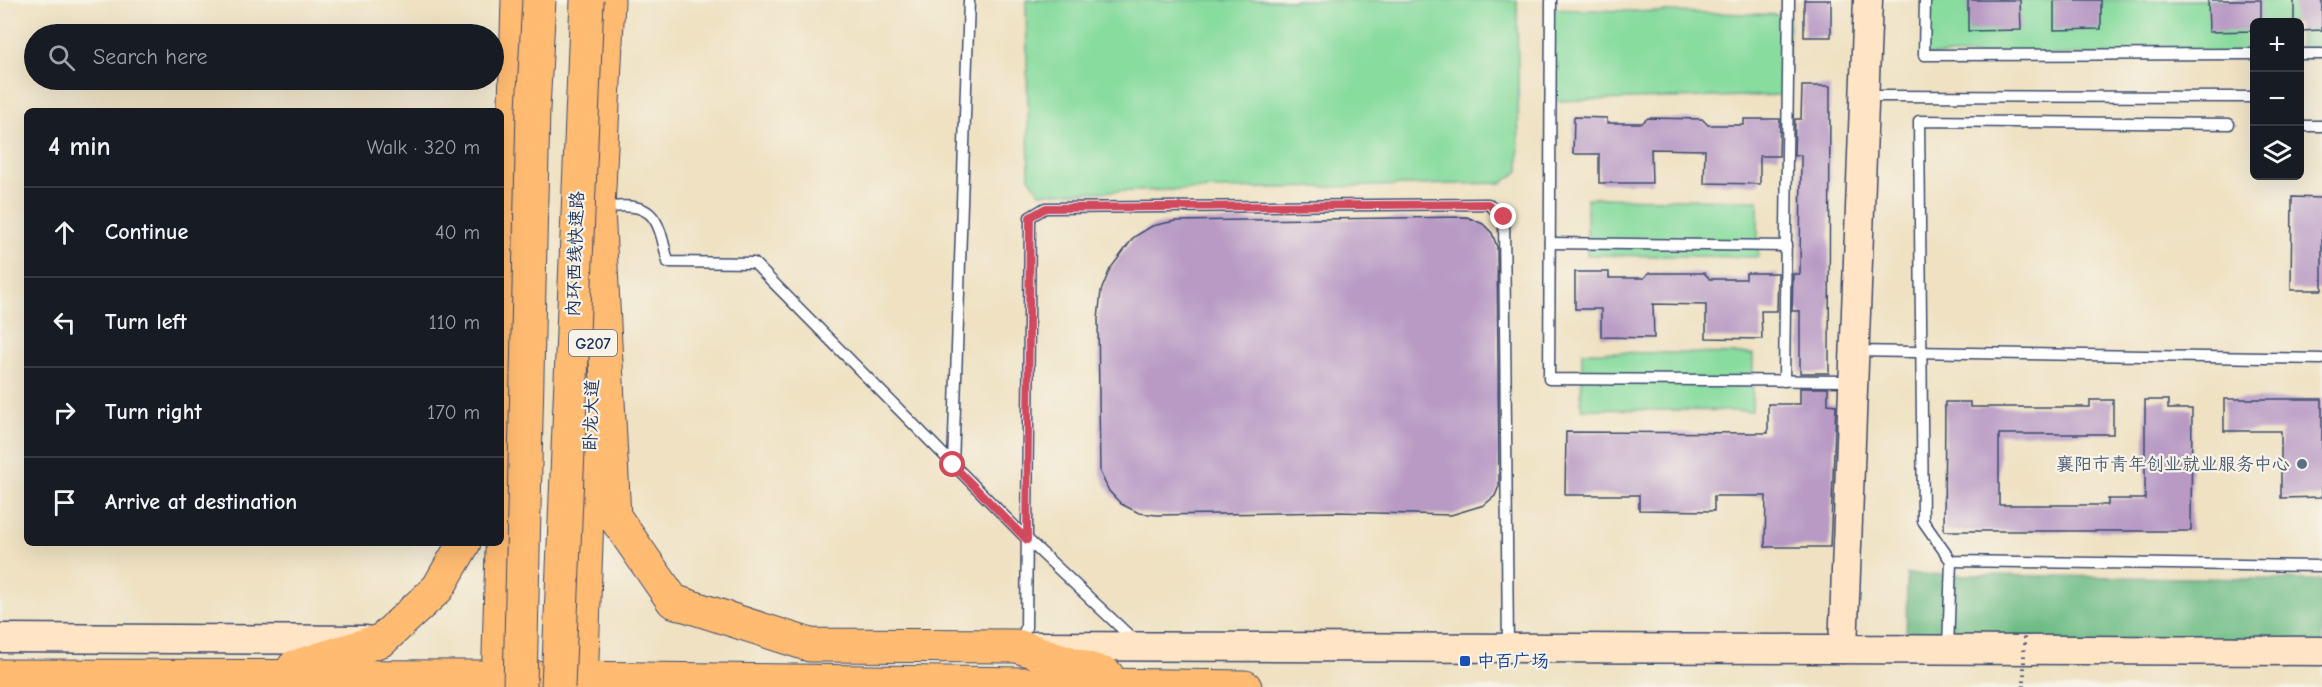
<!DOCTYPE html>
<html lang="en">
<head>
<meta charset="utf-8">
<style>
  body { margin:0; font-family:"Comic Neue","LXGW WenKai TC",sans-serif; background:#20242c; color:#f1f3f6 }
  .controls { position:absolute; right:18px; top:18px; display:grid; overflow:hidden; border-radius:9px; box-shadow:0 6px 24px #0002 }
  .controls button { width:54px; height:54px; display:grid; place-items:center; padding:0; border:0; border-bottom:2px solid #363941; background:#171b24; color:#f1f3f6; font:30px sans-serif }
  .stop { position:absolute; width:18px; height:18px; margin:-14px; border:4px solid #d1495b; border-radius:50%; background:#fff }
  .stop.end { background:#d1495b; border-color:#fff; box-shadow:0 2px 6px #0008 }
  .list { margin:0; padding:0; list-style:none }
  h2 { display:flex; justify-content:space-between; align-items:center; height:78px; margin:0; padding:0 24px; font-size:26px }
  h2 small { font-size:20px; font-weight:400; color:#9ea1a6 }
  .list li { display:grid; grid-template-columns:39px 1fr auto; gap:18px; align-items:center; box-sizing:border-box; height:90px; padding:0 24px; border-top:2px solid #363941 }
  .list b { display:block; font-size:22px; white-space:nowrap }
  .list em { font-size:20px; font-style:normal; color:#9ea1a6 }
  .icon { flex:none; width:33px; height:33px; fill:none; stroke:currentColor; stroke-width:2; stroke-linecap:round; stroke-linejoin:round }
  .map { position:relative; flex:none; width:2322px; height:687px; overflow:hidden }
  .search { position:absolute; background:#171b24; box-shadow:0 6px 24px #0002; left:24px; top:24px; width:480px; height:66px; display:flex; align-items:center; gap:15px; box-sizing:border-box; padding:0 21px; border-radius:33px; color:#9ea1a6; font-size:22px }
  .panel { position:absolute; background:#171b24; box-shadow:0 6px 24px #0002; left:24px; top:108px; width:480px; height:438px; border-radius:9px }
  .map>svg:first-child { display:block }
  .green { fill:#87dc9e; stroke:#51867e; stroke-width:1.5 }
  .forest { fill:#6dbc85; stroke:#447672; stroke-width:1.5 }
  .building { fill:#b89ac4 }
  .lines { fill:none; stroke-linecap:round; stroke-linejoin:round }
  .lane-casing { stroke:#3b4a6d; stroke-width:13 }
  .secondary-casing { stroke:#3b4a6d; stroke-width:31 }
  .highway-casing { stroke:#3b4a6d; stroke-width:35 }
  .lane { stroke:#fff; stroke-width:10 }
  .secondary { stroke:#ffe4c6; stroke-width:28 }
  .highway { stroke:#ffbb71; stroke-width:33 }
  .highway-bridge-casing { stroke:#3b4a6d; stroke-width:35; stroke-linecap:butt }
  .path-bridge { stroke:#3b4a6d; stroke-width:4; stroke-dasharray:1.5 4.5; stroke-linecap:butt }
  .highway-bridge { stroke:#ffbb71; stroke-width:33 }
  .route { stroke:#d1495b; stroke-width:8 }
  .service-dot { fill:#5c6f8a; stroke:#f7f3e8; stroke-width:2 }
  .transit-dot { fill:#1a4fb4; stroke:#f7f3e8; stroke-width:2 }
  .labels { text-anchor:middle; stroke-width:4.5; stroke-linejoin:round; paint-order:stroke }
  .shield { fill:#f7f3e8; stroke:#5d6a87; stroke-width:1.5 }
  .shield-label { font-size:16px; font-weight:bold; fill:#1b2f5e }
  .street-label { font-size:18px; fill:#1b2f5e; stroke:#f7f3e8 }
  .service-label { font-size:18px; fill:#4e5e75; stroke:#f7f3e8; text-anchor:end }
  .transit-label { font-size:18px; fill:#164399; stroke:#f7f3e8; text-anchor:start }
</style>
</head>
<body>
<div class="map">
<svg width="2322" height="687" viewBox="0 0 2322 687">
  <rect width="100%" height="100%" fill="#f7f3e8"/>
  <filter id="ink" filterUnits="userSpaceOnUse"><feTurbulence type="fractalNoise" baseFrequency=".0167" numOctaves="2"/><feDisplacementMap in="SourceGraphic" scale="12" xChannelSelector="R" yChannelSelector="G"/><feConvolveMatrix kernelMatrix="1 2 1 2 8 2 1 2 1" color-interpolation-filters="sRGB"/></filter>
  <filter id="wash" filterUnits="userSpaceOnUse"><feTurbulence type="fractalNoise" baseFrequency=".008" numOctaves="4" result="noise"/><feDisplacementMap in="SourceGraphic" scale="24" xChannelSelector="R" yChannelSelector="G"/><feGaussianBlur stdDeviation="1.35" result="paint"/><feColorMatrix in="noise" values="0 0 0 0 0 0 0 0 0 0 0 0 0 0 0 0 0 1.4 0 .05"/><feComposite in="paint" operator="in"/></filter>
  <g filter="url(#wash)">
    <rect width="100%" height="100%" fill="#efe1c1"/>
    <!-- green -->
    <g class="green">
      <path d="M 1026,0 L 1517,0 L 1519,171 L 1502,183 L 1040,193 L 1029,177 Z"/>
      <path d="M 1924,0 L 2322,0 L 2322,54 L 2300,54 L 2300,22 L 2254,22 L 2254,54 L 1924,55 Z"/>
      <path d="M 1551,9 L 1789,15 L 1788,95 L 1551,101 Z"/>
      <path d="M 1587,198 L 1758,200 L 1758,257 L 1587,255 Z"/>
      <path d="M 1582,352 L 1753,354 L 1752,411 L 1581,409 Z"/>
    </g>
    <!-- forest -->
    <path class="forest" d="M 1907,574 L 2322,580 L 2322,651 L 1906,649 Z"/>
    <g id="blocks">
      <!-- building -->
      <g class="building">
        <rect x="1804" y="0" width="27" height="37"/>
        <path d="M 1968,0 L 2020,0 L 2021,30 L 1968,31 Z"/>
        <path d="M 2054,0 L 2101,0 L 2101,29 L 2054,30 Z"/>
        <path d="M 2208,0 L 2261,0 L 2261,22 L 2254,22 L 2254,31 L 2209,32 Z"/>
        <path d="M 2294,0 L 2322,0 L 2322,30 L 2300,31 L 2300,22 L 2294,22 Z"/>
        <path d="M 1802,86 L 1830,86 L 1829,373 L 1800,373 L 1800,311 L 1792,311 L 1793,274 L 1800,274 L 1801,155 L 1794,156 L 1795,119 L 1801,119 Z"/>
        <path d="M 1574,117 L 1607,118 L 1607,123 L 1642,123 L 1648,118 L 1702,119 L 1708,125 L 1744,125 L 1744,119 L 1780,119 L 1779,156 L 1760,156 L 1760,184 L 1704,183 L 1705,150 L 1651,149 L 1652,183 L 1599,183 L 1599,154 L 1573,154 Z"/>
        <path d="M 2292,197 L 2322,198 L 2322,290 L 2291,290 Z"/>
        <path d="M 1467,217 L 1483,224 L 1492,233 L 1497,247 L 1499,486 L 1495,496 L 1484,505 L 1451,515 L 1338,512 L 1157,515 L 1139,513 L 1121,504 L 1109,491 L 1100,472 L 1098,319 L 1101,291 L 1110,269 L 1134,237 L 1152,226 L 1175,221 Z"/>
        <path d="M 1575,272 L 1609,272 L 1609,278 L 1644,278 L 1649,273 L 1704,273 L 1710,279 L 1746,279 L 1746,273 L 1778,273 L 1777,311 L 1761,311 L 1762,339 L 1706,338 L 1706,305 L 1653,304 L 1654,338 L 1601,337 L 1601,309 L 1575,309 Z"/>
        <path d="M 1800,388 L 1828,388 L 1828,404 L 1836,405 L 1830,547 L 1765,547 L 1766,496 L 1714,496 L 1714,511 L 1639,510 L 1639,495 L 1565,495 L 1566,432 L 1768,433 L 1768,404 L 1800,404 Z"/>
        <path d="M 2224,399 L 2322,399 L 2322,497 L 2281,498 L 2281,431 L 2224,431 Z"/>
        <path d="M 2090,400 L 2113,400 L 2113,434 L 1999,434 L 1999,505 L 2108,505 L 2108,499 L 2145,499 L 2145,400 L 2168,400 L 2168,409 L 2192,409 L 2191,531 L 1944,531 L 1945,402 L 1970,402 L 1970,407 L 2090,407 Z"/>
      </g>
    </g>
  </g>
  <g filter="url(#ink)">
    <use href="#blocks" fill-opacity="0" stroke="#3b4a6d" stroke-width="1.5"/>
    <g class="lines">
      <!-- lane casing -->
      <g class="lane-casing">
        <g id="lane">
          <path d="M 1551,0 L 1549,379 L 1851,381"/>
          <path d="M 1925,0 L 1924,55 L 2254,54"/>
          <path d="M 2300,54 L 2322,54"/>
          <path d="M 1866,96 L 2254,97"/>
          <path d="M 2229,124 L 1919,121 L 1923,521 L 1951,561 L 2322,566"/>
          <path d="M 2300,126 L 2322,126"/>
          <path d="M 601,208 C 655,201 657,215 668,262 L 754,263 L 1027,539 L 1136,642"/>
          <path d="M 1550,243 L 1786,246"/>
          <path d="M 1855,351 L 2322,359"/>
          <path d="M 1784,381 L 1789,0"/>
          <path d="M 953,465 L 969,0"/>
          <path d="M 1018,644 L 1026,628 L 1030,217 L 1045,208 L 1488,204 L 1504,217 L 1508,648"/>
          <path d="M 1948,649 L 1951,561"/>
        </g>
      </g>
      <!-- secondary casing -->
      <g class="secondary-casing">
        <g id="secondary">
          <path d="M 0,638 L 365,640"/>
          <path d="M 1034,646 L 2322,651"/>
          <path d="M 1843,649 L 1868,0"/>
        </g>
      </g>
      <!-- highway casing -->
      <g class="highway-casing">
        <g id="highway">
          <path d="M 598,209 L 614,516 L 673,601 L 810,645 L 1017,646 L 1107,675"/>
          <path d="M 597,229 L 608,0"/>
          <path d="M 294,667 L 382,640 L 438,588 L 464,543"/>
          <path d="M 0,676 L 499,677 L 1245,687"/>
          <path d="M 498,687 L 518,0"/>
          <path d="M 581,687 L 590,428"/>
        </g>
      </g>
      <!-- lane -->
      <use href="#lane" class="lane"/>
      <!-- secondary -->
      <use href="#secondary" class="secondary"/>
      <!-- highway -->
      <use href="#highway" class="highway"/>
      <!-- highway-bridge casing -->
      <g class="highway-bridge-casing">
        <g id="highway-bridge">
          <path d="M 520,687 L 533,109 L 539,0"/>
          <path d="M 558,687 L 587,0"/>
        </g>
      </g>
      <!-- path-bridge -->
      <path class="path-bridge" d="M 2024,687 L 2024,635"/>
      <!-- highway-bridge -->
      <use href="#highway-bridge" class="highway-bridge"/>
    </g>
  </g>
  <g class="lines" filter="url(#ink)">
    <!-- route -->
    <path class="route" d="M 953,465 L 1027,540 L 1030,217 L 1046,208 L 1488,204 L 1504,217"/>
  </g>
  <!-- markers -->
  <circle class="service-dot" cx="2302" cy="464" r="6"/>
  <rect class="transit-dot" x="1459" y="655" width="12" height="12" rx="3"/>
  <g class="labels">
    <!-- shield labels -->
    <rect class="shield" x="569" y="330" width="48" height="26" rx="4.5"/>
    <g class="shield-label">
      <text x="593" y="349">G207</text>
    </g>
    <!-- street labels -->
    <g class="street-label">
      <text transform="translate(575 254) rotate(-88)" y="6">内环西线快速路</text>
      <text transform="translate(591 415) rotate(-88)" y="6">卧龙大道</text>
    </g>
    <!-- service labels -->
    <g class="service-label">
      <text x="2290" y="470">襄阳市青年创业就业服务中心</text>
    </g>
    <!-- transit labels -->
    <g class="transit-label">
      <text x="1477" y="667">中百广场</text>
    </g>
  </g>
</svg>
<div class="controls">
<button>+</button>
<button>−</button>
<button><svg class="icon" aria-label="layers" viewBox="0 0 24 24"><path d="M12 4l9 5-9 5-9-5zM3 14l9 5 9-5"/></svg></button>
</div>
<div class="stop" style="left:953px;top:465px"></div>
<div class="stop end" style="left:1504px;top:217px"></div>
<div class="search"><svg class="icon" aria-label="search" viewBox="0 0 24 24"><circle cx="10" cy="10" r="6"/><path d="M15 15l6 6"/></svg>Search here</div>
<section class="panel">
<h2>4 min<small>Walk · 320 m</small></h2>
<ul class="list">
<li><svg class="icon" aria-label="ahead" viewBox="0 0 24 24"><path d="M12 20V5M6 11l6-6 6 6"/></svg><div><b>Continue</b></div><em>40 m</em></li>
<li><svg class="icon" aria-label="left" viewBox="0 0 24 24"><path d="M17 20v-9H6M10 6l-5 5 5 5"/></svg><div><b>Turn left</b></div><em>110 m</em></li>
<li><svg class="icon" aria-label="right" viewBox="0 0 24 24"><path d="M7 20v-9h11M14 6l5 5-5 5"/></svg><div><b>Turn right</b></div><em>170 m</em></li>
<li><svg class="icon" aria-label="arrive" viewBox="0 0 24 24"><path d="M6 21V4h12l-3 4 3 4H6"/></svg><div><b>Arrive at destination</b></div></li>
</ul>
</section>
</div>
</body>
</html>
